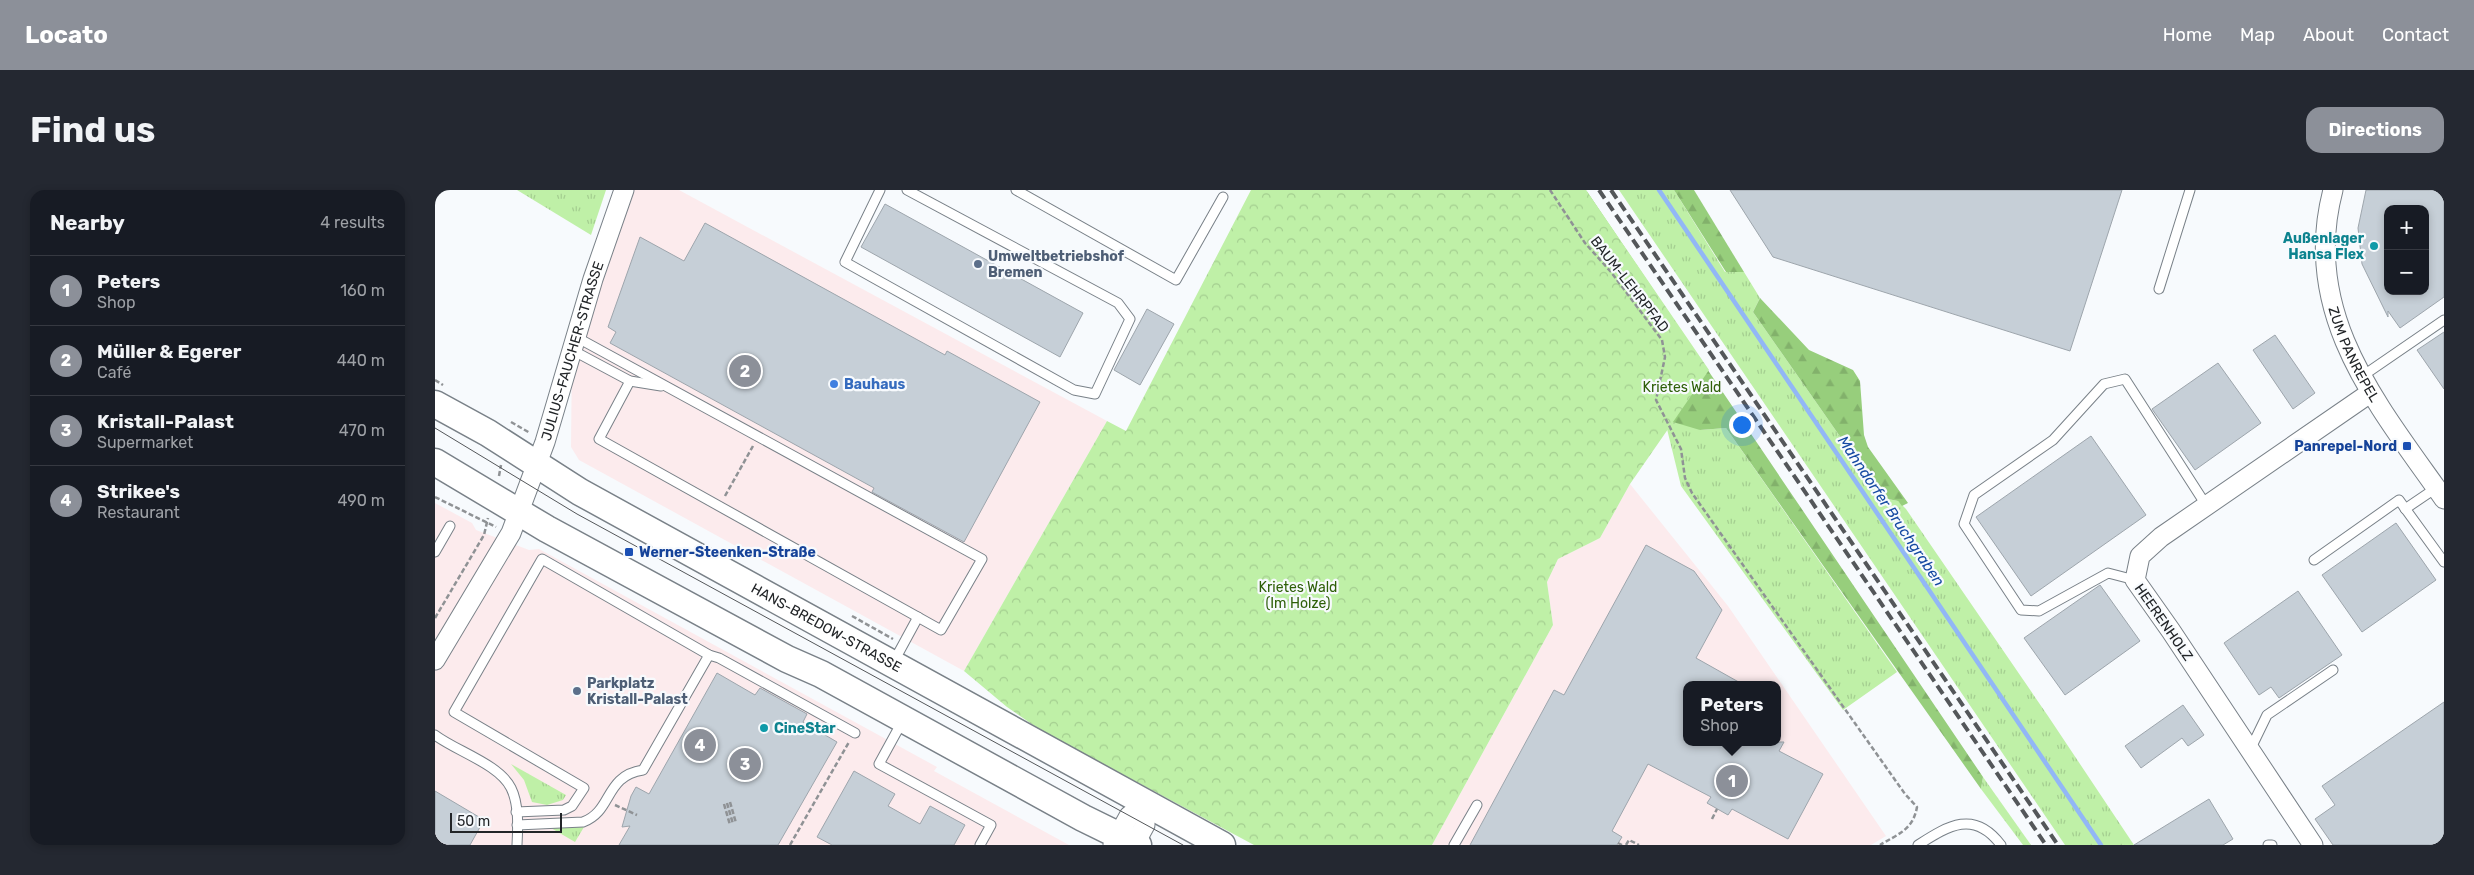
<!DOCTYPE html>
<html lang="en">
<head>
<meta charset="utf-8">
<style>
  body { margin:0; font-family:Rubik,sans-serif; background:#242831; color:#f1f3f6 }
  .controls { position:absolute; right:15px; top:15px; display:grid; overflow:hidden; border-radius:10px; box-shadow:0 2px 8px #0003 }
  .controls button { width:45px; height:45px; display:grid; place-items:center; padding:0; border:0; border-bottom:1px solid #363941; background:#171b24; color:#f1f3f6; font:25px sans-serif }
  .scale { position:absolute; left:15px; bottom:12px; width:112px; box-sizing:border-box; padding-left:5px; border:2px solid #222528; border-top:0; font-size:14px; line-height:18px; white-space:nowrap; color:#222528; -webkit-text-stroke:4px #f7fafd; paint-order:stroke }
  .you { position:absolute; left:1306px; top:234px; width:18px; height:18px; margin:-12px; border:4px solid #fff; border-radius:50%; background:#1a73e8; box-shadow:0 0 0 8px #1a73e833 }
  .badge { display:grid; place-items:center; width:32px; height:32px; border-radius:50%; background:#8c9099; color:#fff; font-size:16px; font-weight:700 }
  .pin { position:absolute; translate:-50% -50%; border:2px solid #fff; box-shadow:0 1px 5px #0006 }
  .popup { position:absolute; left:1248px; top:491px; width:98px; height:65px; box-sizing:border-box; display:grid; place-content:center; border-radius:10px; background:#171b24; filter:drop-shadow(0 1px 4px #0005); font-size:16px; white-space:nowrap; color:#9ea1a6 }
  .popup b { font-size:19px; color:#f1f3f6 }
  .popup::after { content:''; position:absolute; left:50%; top:100%; margin-left:-10px; border:10px solid transparent; border-top-color:#171b24 }
  .list { margin:0; padding:0; list-style:none }
  h2 { display:flex; justify-content:space-between; align-items:center; height:65px; margin:0; padding:0 20px; font-size:21px }
  h2 small { font-size:16px; font-weight:400; color:#9ea1a6 }
  .list li { display:grid; grid-template-columns:32px 1fr auto; gap:15px; align-items:center; box-sizing:border-box; height:70px; padding:0 20px; border-top:1px solid #363941 }
  .list b { display:block; font-size:19px; white-space:nowrap }
  .list p { margin:0; font-size:16px; white-space:nowrap; color:#9ea1a6 }
  .list em { font-size:16px; font-style:normal; color:#9ea1a6 }
  .map { position:relative; flex:none; width:2009px; height:655px; overflow:hidden; border-radius:15px }
  header { display:flex; align-items:center; gap:30px; box-sizing:border-box; height:70px; padding:0 25px; background:#8c9099; color:#fff }
  header strong { font-size:24px }
  nav { display:flex; gap:28px; margin-inline-start:auto; font-size:18px }
  .intro { display:flex; align-items:center; justify-content:space-between; box-sizing:border-box; height:120px; padding:0 30px }
  h1 { margin:0; font-size:35px }
  .button { padding:12px 22px; border-radius:15px; background:#8c9099; color:#fff; font-size:18px; font-weight:700 }
  main { display:flex; gap:30px; padding:0 30px }
  aside { flex:1; background:#171b24; border-radius:15px; box-shadow:0 2px 8px #0003 }
  .map>svg:first-child { display:block }
  .commercial { fill:#fcebed; fill-rule:evenodd }
  .grass { fill:url(#grass-tufts) }
  .forest { fill:url(#forest-firs) }
  .park { fill:url(#park-crowns) }
  .lines { fill:none; stroke-linecap:round; stroke-linejoin:round }
  .stream { stroke:#92b7f6; stroke-width:4.5 }
  .building { fill:#c6cfd7; stroke:#9da5ac; fill-rule:evenodd }
  .lane-casing { stroke:#798188; stroke-width:11 }
  .street-casing { stroke:#798188; stroke-width:21 }
  .secondary-casing { stroke:#798188; stroke-width:29 }
  .path { stroke:#8f9295; stroke-width:2.5; stroke-dasharray:5 2.5; stroke-linecap:butt }
  .lane { stroke:#fff; stroke-width:9 }
  .street { stroke:#fff; stroke-width:19 }
  .secondary { stroke:#fff; stroke-width:26 }
  .tram { stroke:#54575a; stroke-width:1 }
  .rail { stroke:#54575a; stroke-width:4; stroke-dasharray:10 5; stroke-linecap:butt }
  .culture-dot { fill:#0f9aa8; stroke:#f7fafd; stroke-width:2 }
  .service-dot { fill:#5c6f8a; stroke:#f7fafd; stroke-width:2 }
  .shop-dot { fill:#3f7fe0; stroke:#f7fafd; stroke-width:2 }
  .transit-dot { fill:#1a4fb4; stroke:#f7fafd; stroke-width:2 }
  .labels { text-anchor:middle; stroke-width:4.5; stroke-linejoin:round; paint-order:stroke }
  .culture-label { font-size:14px; font-weight:bold; fill:#0d838f; stroke:#f7fafd; text-anchor:end }
  .service-label { font-size:14px; font-weight:bold; fill:#4e5e75; stroke:#f7fafd; text-anchor:start }
  .street-label { font-size:14px; fill:#222528; stroke:#f7fafd }
  .shop-label { font-size:14px; font-weight:bold; fill:#366cbe; stroke:#f7fafd; text-anchor:start }
  .park-label { font-size:14px; fill:#2e5f08; stroke:#f7fafd }
  .transit-label { font-size:14px; font-weight:bold; fill:#164399; stroke:#f7fafd; text-anchor:end }
  .water-label { font-size:15px; font-style:italic; fill:#164aa2; stroke:#f7fafd }
</style>
</head>
<body>
<header>
<strong>Locato</strong>
<nav><a>Home</a><a>Map</a><a>About</a><a>Contact</a></nav>
</header>
<div class="intro"><h1>Find us</h1><a class="button">Directions</a></div>
<main>
<aside>
<h2>Nearby<small>4 results</small></h2>
<ul class="list">
<li><span class="badge">1</span><div><b>Peters</b><p>Shop</p></div><em>160 m</em></li>
<li><span class="badge">2</span><div><b>Müller &amp; Egerer</b><p>Café</p></div><em>440 m</em></li>
<li><span class="badge">3</span><div><b>Kristall-Palast</b><p>Supermarket</p></div><em>470 m</em></li>
<li><span class="badge">4</span><div><b>Strikee's</b><p>Restaurant</p></div><em>490 m</em></li>
</ul>
</aside>
<div class="map">
<svg width="2009" height="655" viewBox="0 0 2009 655">
  <defs>
    <pattern id="grass-tufts" width="24" height="20" patternUnits="userSpaceOnUse" patternTransform="scale(1.25)"><rect width="24" height="20" fill="#bff0a7"/><path d="M3 7l-1-3M5 7V3M7 7l1-3M15 17l-1-3M17 17v-4M19 17l1-3" fill="none" stroke="#a4ce90"/></pattern>
    <pattern id="forest-firs" width="22" height="20" patternUnits="userSpaceOnUse" patternTransform="scale(1.25)"><rect width="22" height="20" fill="#97ce7c"/><path d="M5 1l3.5 6h-7zM16 11l3.5 6h-7z" fill="#82b16b"/></pattern>
    <pattern id="park-crowns" width="20" height="18" patternUnits="userSpaceOnUse" patternTransform="scale(1.25)"><rect width="20" height="18" fill="#bff0a7"/><path d="M2 6a3 3 0 1 1 6 0M12 15a3 3 0 1 1 6 0" fill="none" stroke="#a4ce90"/></pattern>
  </defs>
  <rect width="100%" height="100%" fill="#f7fafd"/>
  <!-- commercial -->
  <g class="commercial">
    <path d="M 189,0 L 244,0 L 672,231 L 529,481 L 144,270 L 136,257 L 137,160 Z"/>
    <path d="M 1195,294 L 1293,416 L 1451,646 L 1436,655 L 997,655 L 1118,435 L 1112,392 L 1123,369 L 1165,348 ZM 1252,495 L 1342,495 L 1342,552 L 1252,552 Z"/>
    <path d="M 0,313 L 37,333 L 41,340 L 94,360 L 104,359 L 502,577 L 499,581 L 634,655 L 0,655 Z"/>
  </g>
  <!-- grass -->
  <g class="grass">
    <path d="M 82,0 L 171,0 L 156,45 Z"/>
    <path d="M 1097,0 L 1265,240 L 1291,238 L 1462,482 L 1408,520 L 1246,296 L 1232,239 Z"/>
    <path d="M 1184,0 L 1239,0 L 1290,82 L 1309,82 L 1325,108 L 1318,122 L 1448,308 L 1463,311 L 1471,319 L 1613,526 L 1699,655 L 1630,655 Z"/>
    <path d="M 76,574 L 131,605 L 128,610 L 112,615 L 97,612 L 89,590 Z"/>
    <path d="M 1548,587 L 1596,655 L 1588,655 L 1546,599 Z"/>
    <path d="M 149,637 L 140,652 L 116,638 Z"/>
  </g>
  <!-- forest -->
  <g class="forest">
    <path d="M 1151,0 L 1548,587 L 1546,599 L 1291,238 L 1265,240 L 1238,232 Z"/>
    <path d="M 1239,0 L 1259,0 L 1309,82 L 1291,82 Z"/>
    <path d="M 1325,108 L 1374,160 L 1418,180 L 1425,191 L 1429,245 L 1433,257 L 1473,313 L 1467,316 L 1463,311 L 1448,308 L 1318,122 Z"/>
  </g>
  <!-- park -->
  <path class="park" d="M 816,0 L 1151,0 L 1274,180 L 1195,294 L 1165,348 L 1123,369 L 1112,392 L 1118,435 L 997,655 L 819,655 L 607,541 L 572,517 L 529,481 L 672,231 L 691,241 Z"/>
  <g class="lines">
    <!-- stream -->
    <path class="stream" d="M 1224,0 L 1666,655"/>
  </g>
  <!-- building -->
  <g class="building">
    <path d="M 1295,0 L 1687,0 L 1635,161 L 1338,67 Z"/>
    <path d="M 1931,0 L 2009,0 L 2009,107 L 1965,138 L 1953,121 L 1953,127 L 1927,74 L 1923,38 ZM 1953,19 L 1990,19 L 1990,101 L 1953,101 Z"/>
    <path d="M 450,14 L 648,123 L 625,167 L 426,57 Z"/>
    <path d="M 270,33 L 510,165 L 512,161 L 605,212 L 529,352 L 437,302 L 439,298 L 175,153 L 181,142 L 173,137 L 205,47 L 249,71 Z"/>
    <path d="M 712,119 L 739,134 L 705,195 L 679,180 Z"/>
    <path d="M 2009,142 L 2009,199 L 1982,160 Z"/>
    <path d="M 1840,145 L 1880,203 L 1858,219 L 1818,160 Z"/>
    <path d="M 1783,173 L 1826,233 L 1760,280 L 1717,219 Z"/>
    <path d="M 1656,246 L 1711,325 L 1596,406 L 1541,327 Z"/>
    <path d="M 1961,333 L 2001,390 L 1927,442 L 1887,385 Z"/>
    <path d="M 1211,355 L 1259,381 L 1287,420 L 1261,468 L 1309,495 L 1252,495 L 1252,552 L 1349,552 L 1344,561 L 1388,584 L 1353,649 L 1297,619 L 1293,625 L 1272,613 L 1276,607 L 1213,574 L 1177,641 L 1187,647 L 1182,655 L 1035,655 L 1119,500 L 1129,505 Z"/>
    <path d="M 1665,395 L 1705,451 L 1630,505 L 1589,448 Z"/>
    <path d="M 1863,401 L 1907,465 L 1844,508 L 1836,497 L 1824,505 L 1789,453 Z"/>
    <path d="M 282,483 L 320,505 L 325,498 L 372,524 L 368,532 L 402,552 L 343,655 L 184,655 L 195,636 L 187,637 L 196,606 L 201,597 L 214,604 Z"/>
    <path d="M 2009,512 L 2009,655 L 1898,655 L 1880,629 L 1900,615 L 1887,596 Z"/>
    <path d="M 1748,515 L 1769,545 L 1753,556 L 1747,548 L 1706,578 L 1690,556 Z"/>
    <path d="M 419,581 L 460,604 L 453,616 L 485,634 L 495,616 L 530,635 L 519,655 L 397,655 L 382,647 Z"/>
    <path d="M 0,601 L 49,630 L 35,655 L 0,655 Z"/>
    <path d="M 1774,609 L 1798,649 L 1788,655 L 1699,655 Z"/>
  </g>
  <g class="lines">
    <!-- lane casing -->
    <g class="lane-casing">
      <g id="lane">
        <path d="M 445,0 L 410,72 L 639,200 L 660,204 L 695,129 L 683,113 L 472,0"/>
        <path d="M 581,0 L 741,90 L 788,7"/>
        <path d="M 1724,99 L 1755,0"/>
        <path d="M 141,147 L 547,369 L 506,440 L 164,249 L 195,191"/>
        <path d="M 137,160 L 195,191 L 226,196"/>
        <path d="M 1926,187 L 2009,130"/>
        <path d="M 1970,319 L 2001,298"/>
        <path d="M 0,362 L 15,336"/>
        <path d="M 1879,370 L 1964,310 L 2009,372"/>
        <path d="M 1700,390 L 1673,383 L 1604,421 L 1586,420 L 1529,334 L 1539,305 L 1618,250 L 1669,194 L 1690,189 L 1771,315"/>
        <path d="M 274,465 L 284,468 L 420,543"/>
        <path d="M 458,473 L 483,427"/>
        <path d="M 467,532 L 444,574 L 556,635 L 545,655"/>
        <path d="M 0,545 C 21,561 64,574 76,598 C 84,614 83,637 82,655"/>
        <path d="M 1815,560 L 1832,525 L 1898,480"/>
        <path d="M 81,622 L 129,620 L 137,616 L 149,598 L 19,522 L 107,369 L 274,465 L 208,580 C 169,586 178,621 148,632 L 82,635"/>
        <path d="M 1019,655 L 1042,615"/>
        <path d="M 1483,655 C 1513,636 1539,619 1566,655"/>
        <path d="M 1833,655 L 1837,655"/>
      </g>
    </g>
    <!-- street casing -->
    <g class="street-casing">
      <g id="street">
        <path id="s1" d="M 1898,0 C 1865,124 1943,215 2009,309"/>
        <path id="s2" d="M 0,470 L 76,343 L 110,252 L 158,89 L 189,0"/>
        <path d="M 678,655 L 694,626 L 710,613"/>
        <path d="M 699,655 L 710,635 L 710,613"/>
        <path d="M 1878,655 L 1736,441 L 1700,390 L 1705,366 L 1726,347 L 1935,203"/>
      </g>
    </g>
    <!-- secondary casing -->
    <g class="secondary-casing">
      <g id="secondary">
        <path id="s3" d="M 0,214 L 53,243 L 145,302 L 787,655"/>
        <path d="M 0,272 L 112,339 L 352,469 L 386,484 L 648,628 L 703,655"/>
      </g>
    </g>
    <!-- path -->
    <g class="path">
      <path d="M 1115,0 L 1150,53 L 1176,82 L 1227,150 L 1230,167 L 1221,210 L 1246,259 L 1250,288 L 1257,303 L 1470,604 L 1482,617 C 1478,640 1463,644 1445,655"/>
      <path d="M 0,190 L 8,195"/>
      <path d="M 76,232 L 95,243"/>
      <path d="M 64,286 L 66,275"/>
      <path d="M 290,306 L 318,256"/>
      <path d="M 0,307 L 61,337"/>
      <path d="M 417,426 L 458,449"/>
      <path d="M 0,428 L 49,345 L 53,328"/>
      <path d="M 295,612 L 301,633"/>
      <path d="M 292,613 L 298,634"/>
      <path d="M 289,614 L 295,635"/>
      <path d="M 180,615 L 202,625"/>
      <path d="M 1277,629 L 1282,619"/>
      <path d="M 1183,653 L 1187,655"/>
      <path d="M 355,655 L 414,552"/>
      <path d="M 1191,655 L 1194,650 L 1204,655"/>
    </g>
    <!-- lane -->
    <use href="#lane" class="lane"/>
    <!-- street -->
    <use href="#street" class="street"/>
    <!-- secondary -->
    <use href="#secondary" class="secondary"/>
    <!-- tram -->
    <path class="tram" d="M 0,238 L 142,324 L 748,655"/>
    <!-- rail -->
    <g class="rail">
      <path d="M 1164,0 L 1611,655"/>
      <path d="M 1176,0 L 1623,655"/>
    </g>
  </g>
  <!-- markers -->
  <g class="culture-dot">
    <circle cx="1939" cy="56" r="5"/>
    <circle cx="329" cy="538" r="5"/>
  </g>
  <g class="service-dot">
    <circle cx="543" cy="74" r="5"/>
    <circle cx="142" cy="501" r="5"/>
  </g>
  <circle class="shop-dot" cx="399" cy="194" r="5"/>
  <g class="transit-dot">
    <rect x="1967" y="251" width="10" height="10" rx="2.5"/>
    <rect x="189" y="357" width="10" height="10" rx="2.5"/>
  </g>
  <g class="labels">
    <!-- culture labels -->
    <g class="culture-label">
      <text x="1929" y="53">Außenlager<tspan x="1929" dy="16">Hansa Flex</tspan></text>
      <text x="339" y="543" text-anchor="start">CineStar</text>
    </g>
    <!-- service labels -->
    <g class="service-label">
      <text x="553" y="71">Umweltbetriebshof<tspan x="553" dy="16">Bremen</tspan></text>
      <text x="152" y="498">Parkplatz<tspan x="152" dy="16">Kristall-Palast</tspan></text>
    </g>
    <!-- street labels -->
    <g class="street-label">
      <text transform="translate(1195 94) rotate(52)" y="5">BAUM-LEHRPFAD</text>
      <text dy="5" stroke="none"><textPath href="#s2" startOffset="340">JULIUS-FAUCHER-STRASSE</textPath></text>
      <text dy="5" stroke="none"><textPath href="#s1" startOffset="170">ZUM PANREPEL</textPath></text>
      <text transform="translate(1729 432) rotate(55)" y="5">HEERENHOLZ</text>
      <text dy="5" stroke="none"><textPath href="#s3" startOffset="451">HANS-BREDOW-STRASSE</textPath></text>
    </g>
    <!-- shop labels -->
    <g class="shop-label">
      <text x="409" y="199">Bauhaus</text>
    </g>
    <!-- park labels -->
    <g class="park-label">
      <text x="1247" y="202">Krietes Wald</text>
      <text x="863" y="402">Krietes Wald<tspan x="863" dy="16">(Im Holze)</tspan></text>
    </g>
    <!-- transit labels -->
    <g class="transit-label">
      <text x="1962" y="261">Panrepel-Nord</text>
      <text x="204" y="367" text-anchor="start">Werner-Steenken-Straße</text>
    </g>
    <!-- water labels -->
    <g class="water-label">
      <text transform="translate(1456 321) rotate(56)" y="5">Mahndorfer Bruchgraben</text>
    </g>
  </g>
</svg>
<div class="controls">
<button>+</button>
<button>−</button>
</div>
<div class="scale">50 m</div>
<div class="you"></div>
<div class="pin badge" style="left:1297px;top:591px">1</div>
<div class="popup"><b>Peters</b>Shop</div>
<div class="pin badge" style="left:310px;top:181px">2</div>
<div class="pin badge" style="left:310px;top:574px">3</div>
<div class="pin badge" style="left:265px;top:555px">4</div>
</div>
</main>
</body>
</html>
